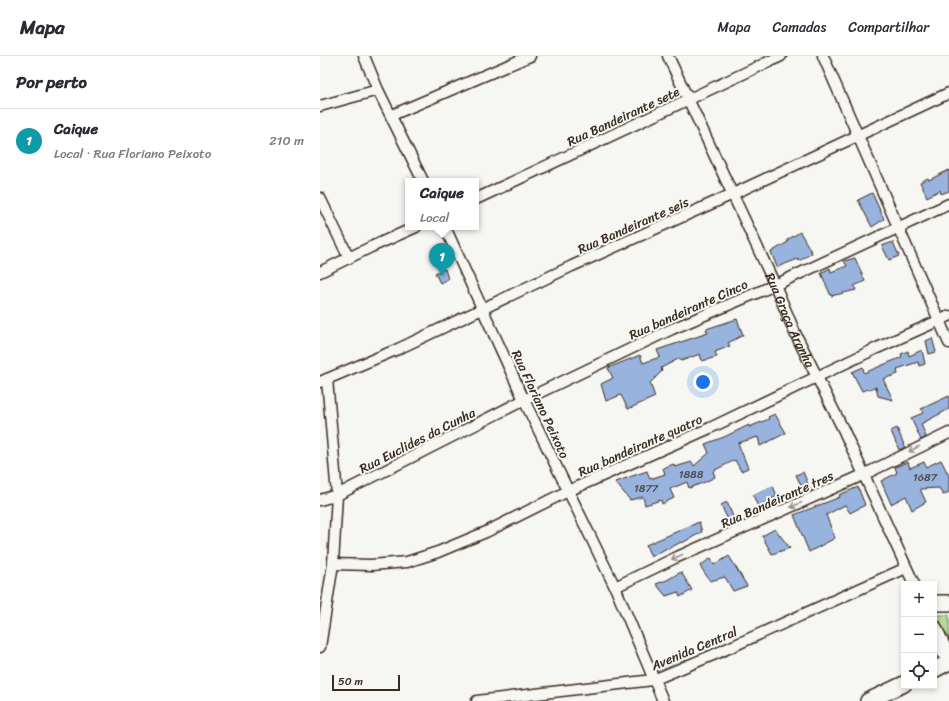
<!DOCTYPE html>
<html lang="pt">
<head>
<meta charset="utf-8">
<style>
  body { margin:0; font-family:Sriracha,sans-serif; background:#f2f2f3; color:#2b2b33 }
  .controls { position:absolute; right:12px; bottom:12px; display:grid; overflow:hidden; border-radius:0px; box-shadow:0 2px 6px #0003 }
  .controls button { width:36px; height:36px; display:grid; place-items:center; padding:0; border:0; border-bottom:1px solid #e1e1e2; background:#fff; color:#2b2b33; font:20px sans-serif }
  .scale { position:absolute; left:12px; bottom:10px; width:68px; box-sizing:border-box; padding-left:4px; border:2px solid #3b2a1e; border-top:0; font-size:11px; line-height:14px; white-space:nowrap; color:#3b2a1e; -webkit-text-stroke:3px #f6f6f2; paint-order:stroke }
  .you { position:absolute; left:383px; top:326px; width:14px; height:14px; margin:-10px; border:3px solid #fff; border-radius:50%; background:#1a73e8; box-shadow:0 0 0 6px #1a73e833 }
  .badge { display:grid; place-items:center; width:26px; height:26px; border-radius:50%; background:#7c3aed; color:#fff; font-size:13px; font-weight:700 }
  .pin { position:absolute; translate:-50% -33px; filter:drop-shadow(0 1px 2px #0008) }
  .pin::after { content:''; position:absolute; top:21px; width:14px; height:12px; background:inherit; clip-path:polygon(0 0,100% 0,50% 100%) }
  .popup { position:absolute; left:85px; top:122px; width:74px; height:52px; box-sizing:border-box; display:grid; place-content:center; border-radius:0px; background:#fff; filter:drop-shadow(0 1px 3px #0005); font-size:13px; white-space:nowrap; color:#7c7c81 }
  .popup b { font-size:15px; color:#2b2b33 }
  .popup::after { content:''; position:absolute; left:50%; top:100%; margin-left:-8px; border:8px solid transparent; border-top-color:#fff }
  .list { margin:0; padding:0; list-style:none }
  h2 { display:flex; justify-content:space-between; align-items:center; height:52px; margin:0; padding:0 16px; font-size:17px }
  h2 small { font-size:13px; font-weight:400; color:#7c7c81 }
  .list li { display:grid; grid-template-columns:26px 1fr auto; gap:12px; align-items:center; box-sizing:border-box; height:64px; padding:0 16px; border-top:1px solid #e1e1e2 }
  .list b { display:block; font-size:15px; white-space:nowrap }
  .list p { margin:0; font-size:13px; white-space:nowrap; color:#7c7c81 }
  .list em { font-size:13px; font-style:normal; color:#7c7c81 }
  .icon { flex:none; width:22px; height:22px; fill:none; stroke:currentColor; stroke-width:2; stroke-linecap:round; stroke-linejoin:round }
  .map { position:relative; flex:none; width:629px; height:645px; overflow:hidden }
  header { display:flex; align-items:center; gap:24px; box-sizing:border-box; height:56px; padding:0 20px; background:#fff; border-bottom:1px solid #e1e1e2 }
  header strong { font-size:19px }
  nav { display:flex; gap:22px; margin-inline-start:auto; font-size:14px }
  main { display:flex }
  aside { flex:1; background:#fff }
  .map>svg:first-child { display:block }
  .green { fill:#b3dc98; stroke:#77835b }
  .building { fill:#99b3df; stroke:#3b2a1e }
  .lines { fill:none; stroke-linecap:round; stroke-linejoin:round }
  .minor-casing { stroke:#3b2a1e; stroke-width:13 }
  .secondary-casing { stroke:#3b2a1e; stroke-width:18 }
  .minor { stroke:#f6f6f2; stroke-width:10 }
  .secondary { stroke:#f6f6f2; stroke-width:15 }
  .oneway { stroke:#989088 }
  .labels { text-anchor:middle; stroke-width:4; stroke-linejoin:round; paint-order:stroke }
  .number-label { font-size:11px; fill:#524c4e }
  .street-label { font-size:13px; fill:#3b2a1e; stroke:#f6f6f2 }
</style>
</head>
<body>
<header>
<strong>Mapa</strong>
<nav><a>Mapa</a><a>Camadas</a><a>Compartilhar</a></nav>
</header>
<main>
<aside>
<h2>Por perto<small></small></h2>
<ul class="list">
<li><span class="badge" style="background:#0f9aa8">1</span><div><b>Caique</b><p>Local · Rua Floriano Peixoto</p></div><em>210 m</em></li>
</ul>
</aside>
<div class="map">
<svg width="629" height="645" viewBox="0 0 629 645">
  <rect width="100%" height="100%" fill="#f6f6f2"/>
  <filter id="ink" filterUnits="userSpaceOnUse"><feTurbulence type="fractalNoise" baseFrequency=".025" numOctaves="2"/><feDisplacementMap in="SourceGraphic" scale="8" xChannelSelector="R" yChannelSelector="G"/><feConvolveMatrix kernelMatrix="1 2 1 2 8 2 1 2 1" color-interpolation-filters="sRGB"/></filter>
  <g filter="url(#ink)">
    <!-- green -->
    <path class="green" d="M 618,559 L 629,559 L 629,589 Z"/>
    <!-- building -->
    <g class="building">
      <path d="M 629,114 L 629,135 L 621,138 L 620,134 L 607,141 L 600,126 L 608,122 L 609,124 Z"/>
      <path d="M 552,137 L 564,163 L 552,171 L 538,144 Z"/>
      <path d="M 480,176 L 492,197 L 479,205 L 478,203 L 457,211 L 451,196 L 468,186 L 467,184 Z"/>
      <path d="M 573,186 L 579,200 L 569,204 L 562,190 Z"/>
      <path d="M 535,202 L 545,225 L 534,230 L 536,234 L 511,240 L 501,217 L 510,212 L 511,216 L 527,210 L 524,205 Z"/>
      <path d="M 125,213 L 128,223 L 120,227 L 115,217 Z"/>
      <path d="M 417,263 L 423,279 L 408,287 L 410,290 L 395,296 L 397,301 L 382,305 L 380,298 L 361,305 L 360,302 L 341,312 L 342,315 L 330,327 L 335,341 L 308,353 L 301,339 L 286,345 L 281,328 L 293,322 L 288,312 L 320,299 L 323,307 L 340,301 L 337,294 L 388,277 L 386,273 Z"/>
      <path d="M 612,282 L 616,296 L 609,298 L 606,285 Z"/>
      <path d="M 602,294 L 605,308 L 599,310 L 598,306 L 577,313 L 578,318 L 563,323 L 573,344 L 558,340 L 556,331 L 542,335 L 532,316 L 543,311 L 544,317 L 582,301 L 581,298 L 588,295 L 589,300 Z"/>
      <path d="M 629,340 L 629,353 L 601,368 L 606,381 L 601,384 L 591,362 L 603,357 L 601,353 Z"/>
      <path d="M 455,358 L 466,377 L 440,390 L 438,381 L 418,387 L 428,412 L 421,415 L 415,404 L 393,415 L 395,421 L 385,426 L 369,432 L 367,426 L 350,433 L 354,442 L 342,448 L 341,444 L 325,449 L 323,441 L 310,444 L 295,426 L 327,415 L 330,423 L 345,418 L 343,412 L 354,408 L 355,411 L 372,406 L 374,410 L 389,397 L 385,388 L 404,381 L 429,369 L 429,371 L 449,363 L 448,361 Z"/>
      <path d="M 577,372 L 585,391 L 579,394 L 571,375 Z"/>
      <path d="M 621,404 L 629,420 L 629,436 L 623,439 L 619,432 L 600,433 L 606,446 L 592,454 L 586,440 L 571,448 L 561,425 L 577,417 L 575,411 L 588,406 L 590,412 L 604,406 L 606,411 Z"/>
      <path d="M 483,416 L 491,435 L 485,437 L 476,419 Z"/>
      <path d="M 453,430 L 457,440 L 438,451 L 433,439 Z"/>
      <path d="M 538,431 L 545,449 L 530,457 L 525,449 L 506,459 L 515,482 L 489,496 L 474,459 L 520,441 L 519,439 Z"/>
      <path d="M 407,446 L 416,468 L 411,470 L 401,449 Z"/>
      <path d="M 379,466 L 382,476 L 362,487 L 361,486 L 348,493 L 347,492 L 331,501 L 326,489 Z"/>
      <path d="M 455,473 L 470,492 L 452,498 L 442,480 Z"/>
      <path d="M 409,500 L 427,530 L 413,535 L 405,521 L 390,525 L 380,510 L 391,502 L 394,509 Z"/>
      <path d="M 361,516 L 372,534 L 360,541 L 358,536 L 346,540 L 336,528 L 347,524 Z"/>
    </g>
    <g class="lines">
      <!-- minor casing -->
      <g class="minor-casing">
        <g id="minor">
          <path d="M 44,0 L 58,34 L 103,125"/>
          <path id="s1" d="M 348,0 L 455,229 L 475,277 L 523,373 L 594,528"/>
          <path d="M 503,0 L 629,287"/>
          <path d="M 0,50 L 58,34"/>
          <path d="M 72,59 L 210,0"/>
          <path d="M 0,142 L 29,202"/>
          <path d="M 156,143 L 461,0"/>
          <path d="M 125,171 L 204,344 L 295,531 L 343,645"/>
          <path d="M 0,216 L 51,191 L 96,171"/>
          <path d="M 0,326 L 78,293 L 252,210 L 413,138 L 629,37"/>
          <path d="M 0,444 L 17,439 L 204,344 L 352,273 L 455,229 L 629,148"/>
          <path d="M 13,508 L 51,509 L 87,506 L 118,496 L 166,476 L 248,435 L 390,372 L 555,293 L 629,260"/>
          <path d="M 295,531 L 355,502 L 543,419 L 629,377"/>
          <path d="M 0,591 L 13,508 L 17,439 L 7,323"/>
          <path d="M 157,645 L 333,624 L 393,599 L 586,512"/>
        </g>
      </g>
      <!-- secondary casing -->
      <g class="secondary-casing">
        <g id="secondary">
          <path d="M 614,547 L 629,547"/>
          <path d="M 614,572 L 629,605"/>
          <path d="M 614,614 L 629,606"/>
          <path d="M 548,645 L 584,628"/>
        </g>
      </g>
      <!-- minor -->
      <use href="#minor" class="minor"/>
      <!-- secondary -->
      <use href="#secondary" class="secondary"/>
    </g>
    <!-- one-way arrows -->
    <defs><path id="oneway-shaft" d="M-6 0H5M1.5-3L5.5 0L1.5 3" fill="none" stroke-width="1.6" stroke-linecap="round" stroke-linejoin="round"/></defs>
    <g class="oneway">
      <use href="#oneway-shaft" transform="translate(594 393) rotate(153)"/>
      <use href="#oneway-shaft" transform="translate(476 449) rotate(156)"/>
      <use href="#oneway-shaft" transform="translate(357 501) rotate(156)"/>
    </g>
  </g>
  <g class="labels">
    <!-- number labels -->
    <g class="number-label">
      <text x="371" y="422">1888</text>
      <text x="605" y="425">1687</text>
      <text x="326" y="436">1877</text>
    </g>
    <!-- street labels -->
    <g class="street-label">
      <text transform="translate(303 60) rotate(-25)" y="5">Rua Bandeirante sete</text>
      <text transform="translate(313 169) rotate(-24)" y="5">Rua Bandeirante seis</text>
      <text transform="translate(368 253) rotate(-24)" y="5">Rua bandeirante Cinco</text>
      <text dy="5" stroke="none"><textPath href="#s1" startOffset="291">Rua Graça Aranha</textPath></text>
      <text transform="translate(221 348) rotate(65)" y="5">Rua Floriano Peixoto</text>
      <text transform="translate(97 384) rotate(-27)" y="5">Rua Euclides da Cunha</text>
      <text transform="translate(320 389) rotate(-24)" y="5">Rua bandeirante quatro</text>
      <text transform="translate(457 443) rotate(-24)" y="5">Rua Bandeirante tres</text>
      <text transform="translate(374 592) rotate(-23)" y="5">Avenida Central</text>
    </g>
  </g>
</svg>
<div class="controls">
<button>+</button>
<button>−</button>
<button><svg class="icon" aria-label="locate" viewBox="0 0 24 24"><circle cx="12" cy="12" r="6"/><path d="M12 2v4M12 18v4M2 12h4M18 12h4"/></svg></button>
</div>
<div class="scale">50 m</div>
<div class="you"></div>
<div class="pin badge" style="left:122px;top:220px;background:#0f9aa8">1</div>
<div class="popup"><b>Caique</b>Local</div>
</div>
</main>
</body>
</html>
